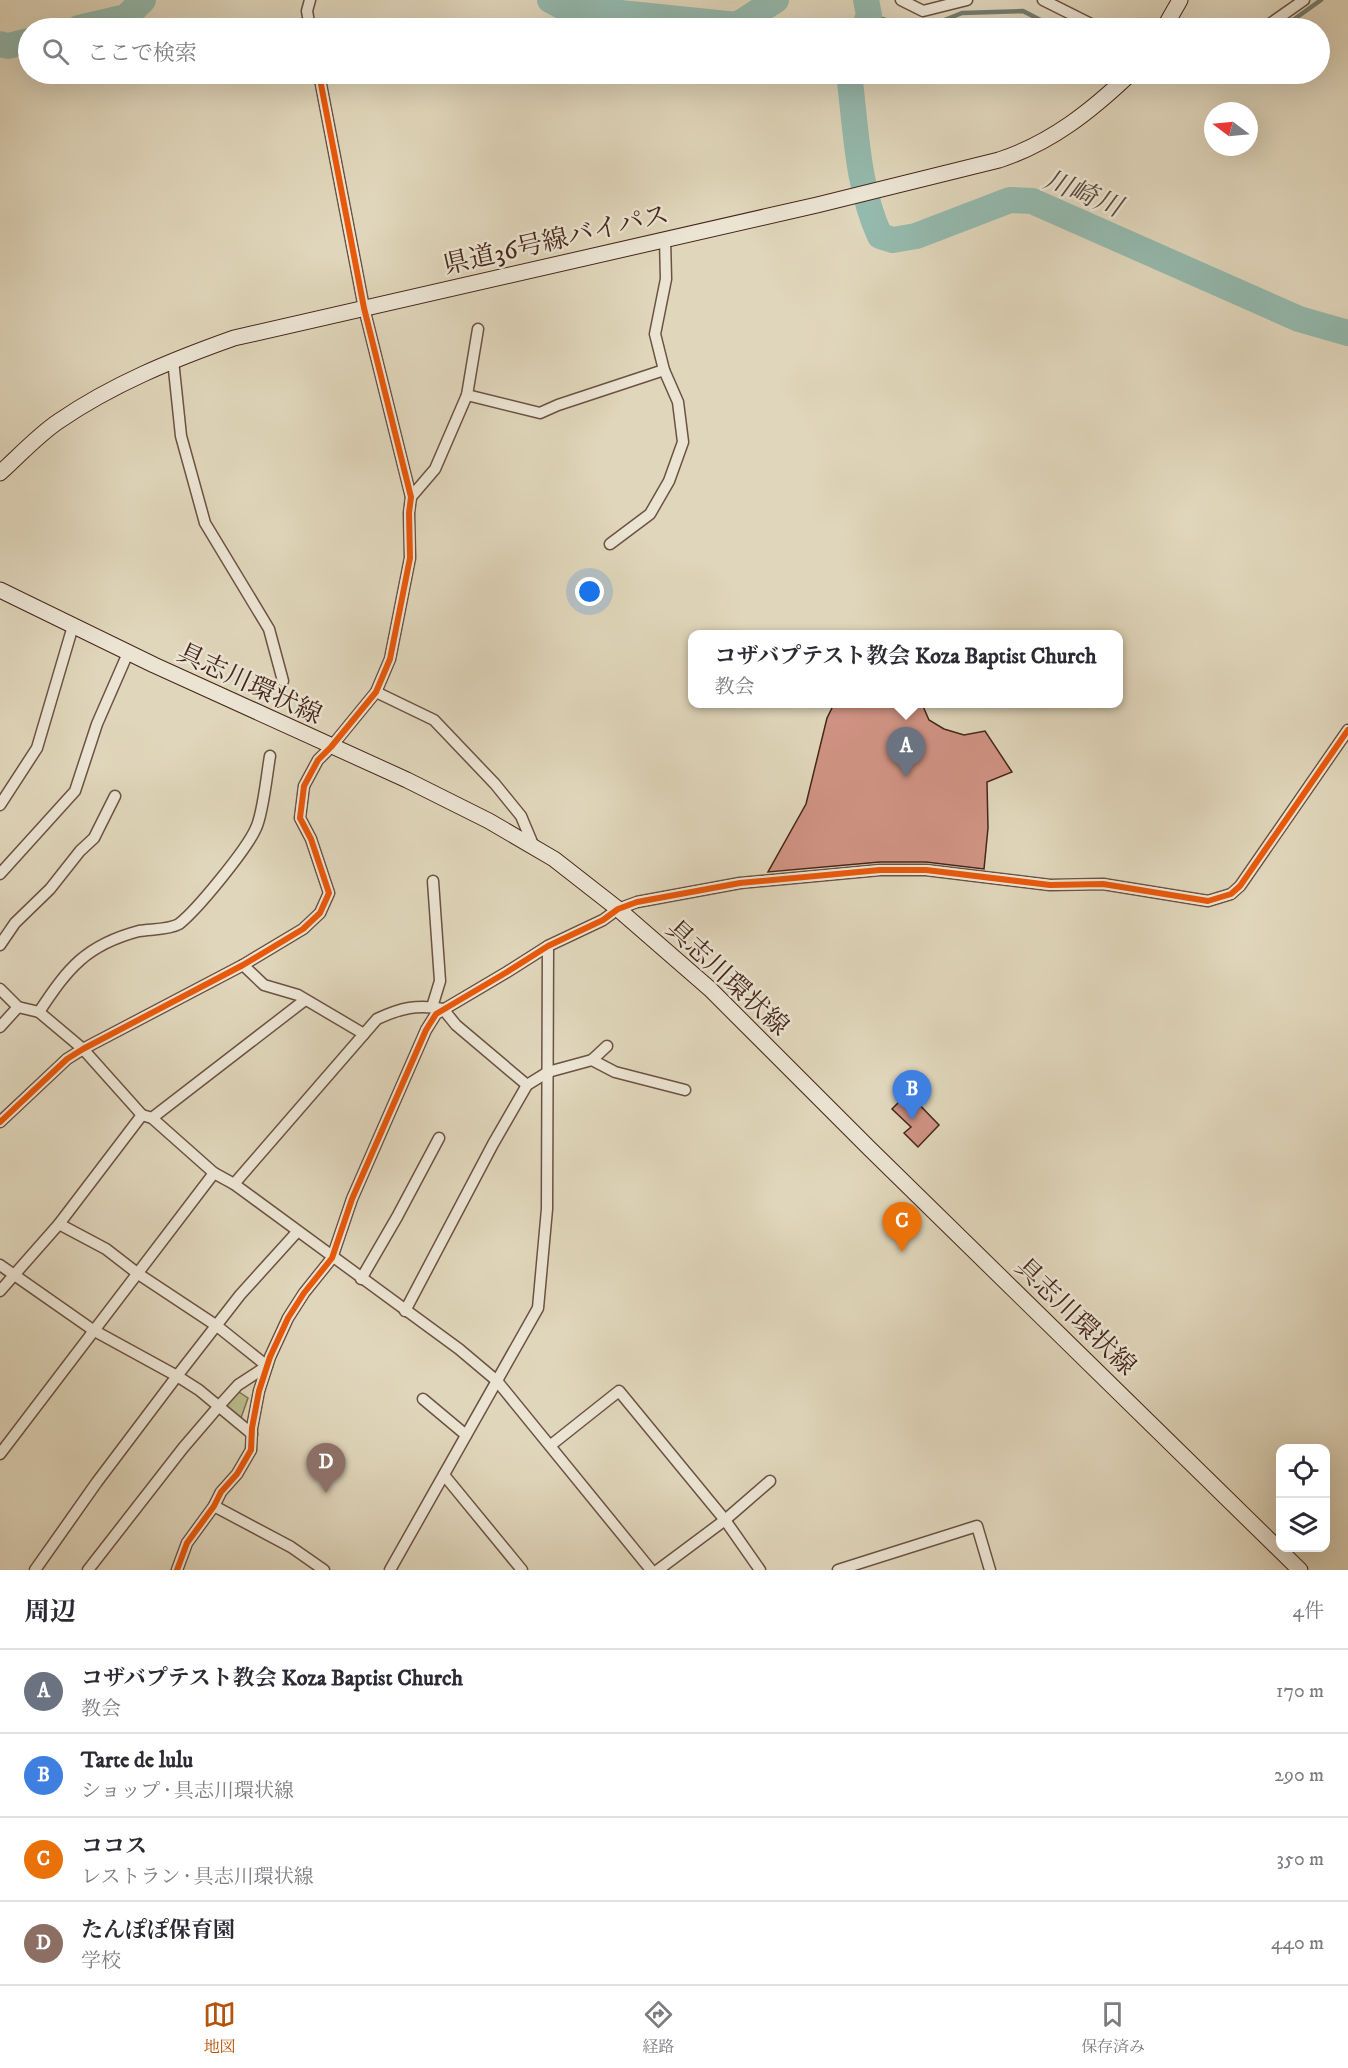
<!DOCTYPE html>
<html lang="ja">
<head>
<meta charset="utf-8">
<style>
  body { margin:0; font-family:"IM FELL DW Pica","Noto Serif JP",serif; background:#f2f2f3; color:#2b2b33 }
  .controls { position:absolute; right:18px; bottom:18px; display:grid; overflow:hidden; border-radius:12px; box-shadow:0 6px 24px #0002 }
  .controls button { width:54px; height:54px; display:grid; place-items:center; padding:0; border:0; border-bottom:2px solid #e1e1e2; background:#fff; color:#2b2b33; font:30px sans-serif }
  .compass { position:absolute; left:1204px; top:102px; width:54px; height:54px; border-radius:50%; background:#fff; box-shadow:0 6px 24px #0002; rotate:286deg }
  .you { position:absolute; left:590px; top:592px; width:21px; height:21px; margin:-15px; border:4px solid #fff; border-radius:50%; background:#1a73e8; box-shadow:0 0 0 9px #1a73e833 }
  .badge { display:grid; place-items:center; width:39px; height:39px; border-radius:50%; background:#b45309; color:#fff; font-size:20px; font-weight:700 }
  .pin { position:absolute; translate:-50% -50px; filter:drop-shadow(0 2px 3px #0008) }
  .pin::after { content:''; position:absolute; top:32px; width:21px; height:18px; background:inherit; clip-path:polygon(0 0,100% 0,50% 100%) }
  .popup { position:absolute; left:688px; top:630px; width:435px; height:78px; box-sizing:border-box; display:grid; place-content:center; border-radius:12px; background:#fff; filter:drop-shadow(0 2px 4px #0005); font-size:20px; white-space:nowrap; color:#7c7c81 }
  .popup b { font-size:22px; color:#2b2b33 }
  .popup::after { content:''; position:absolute; left:50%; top:100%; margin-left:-12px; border:12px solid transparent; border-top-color:#fff }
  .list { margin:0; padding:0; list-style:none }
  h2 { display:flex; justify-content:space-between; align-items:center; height:78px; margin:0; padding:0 24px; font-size:26px }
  h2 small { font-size:20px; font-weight:400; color:#7c7c81 }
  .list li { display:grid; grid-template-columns:39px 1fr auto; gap:18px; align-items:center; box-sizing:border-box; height:84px; padding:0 24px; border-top:2px solid #e1e1e2 }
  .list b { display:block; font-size:22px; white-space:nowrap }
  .list p { margin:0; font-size:20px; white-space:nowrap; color:#7c7c81 }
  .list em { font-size:20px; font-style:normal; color:#7c7c81 }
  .icon { flex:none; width:33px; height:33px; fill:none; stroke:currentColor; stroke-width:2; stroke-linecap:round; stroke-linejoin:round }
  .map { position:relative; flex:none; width:1348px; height:1570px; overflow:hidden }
  .search { position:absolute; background:#fff; box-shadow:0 6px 24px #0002; left:18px; right:18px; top:18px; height:66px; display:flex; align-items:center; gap:15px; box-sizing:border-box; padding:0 21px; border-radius:33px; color:#7c7c81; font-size:22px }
  .sheet { height:414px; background:#fff }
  nav { display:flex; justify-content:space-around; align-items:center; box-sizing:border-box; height:84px; border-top:2px solid #e1e1e2; background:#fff; font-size:16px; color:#7c7c81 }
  nav a { display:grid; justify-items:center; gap:3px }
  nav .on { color:#b45309 }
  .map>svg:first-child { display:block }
  .green { fill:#babc8b; stroke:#807152; stroke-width:1.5 }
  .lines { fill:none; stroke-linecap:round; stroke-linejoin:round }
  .stream { stroke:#747e72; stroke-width:4.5 }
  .river { stroke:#94b9ad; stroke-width:26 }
  .building { fill:#d09383; stroke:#452619; stroke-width:1.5 }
  .minor-casing { stroke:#6c5242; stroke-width:13 }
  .secondary-casing { stroke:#452619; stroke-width:17 }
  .minor { stroke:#ebe4d3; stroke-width:10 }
  .secondary { stroke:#ebe4d3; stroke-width:15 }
  .cycleway-casing { stroke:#ebe4d3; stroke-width:10 }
  .cycleway { stroke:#e8590c; stroke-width:6 }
  .labels { text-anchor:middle; stroke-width:5; stroke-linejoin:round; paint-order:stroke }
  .street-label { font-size:26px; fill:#452619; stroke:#ebe4d3 }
  .water-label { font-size:27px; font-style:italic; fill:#594b3e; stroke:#ebe4d3 }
</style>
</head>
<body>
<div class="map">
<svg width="1348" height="1570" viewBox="0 0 1348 1570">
  <rect width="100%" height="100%" fill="#e0d6bb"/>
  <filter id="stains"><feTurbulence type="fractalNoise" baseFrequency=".00333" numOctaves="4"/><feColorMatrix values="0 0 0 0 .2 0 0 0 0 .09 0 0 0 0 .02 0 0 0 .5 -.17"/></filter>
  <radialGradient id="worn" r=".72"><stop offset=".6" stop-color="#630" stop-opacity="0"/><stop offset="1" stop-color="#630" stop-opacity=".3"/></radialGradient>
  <!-- green -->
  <path class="green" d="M 239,1392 L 248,1398 L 241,1418 L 226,1407 L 227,1402 Z"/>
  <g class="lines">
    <!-- stream -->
    <g class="stream">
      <path d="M 869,15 L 905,26 L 932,25 L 962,13 L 1023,11 L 1056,28"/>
      <path d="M 1282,28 L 1321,0"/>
    </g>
    <!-- river -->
    <g class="river">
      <path d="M 550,0 L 563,7 L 737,25 L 776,0"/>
      <path d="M 79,28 L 126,17 L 143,0"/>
      <path d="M 864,28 L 869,15 L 866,0"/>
      <path d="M 0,44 L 8,46 L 28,41"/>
      <path d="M 849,74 C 856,127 857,187 880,236 L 893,240 L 916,236 L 1010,200 L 1032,201 L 1299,319 L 1348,333"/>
    </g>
  </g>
  <!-- building -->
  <g class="building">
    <path d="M 834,704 L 922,704 L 929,720 L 944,729 L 964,735 L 985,731 L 1012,772 L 987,782 L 988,828 L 984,869 L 926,862 L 880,862 L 768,872 L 806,804 L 827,718 Z"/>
    <path d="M 908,1093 L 939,1125 L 918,1147 L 904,1133 L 911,1127 L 892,1109 Z"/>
  </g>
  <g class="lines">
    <!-- minor casing -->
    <g class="minor-casing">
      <g id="minor">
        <path d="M 901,0 L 923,11 L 967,0"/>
        <path d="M 1043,0 L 1099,28"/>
        <path d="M 310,28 L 307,11 L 310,0"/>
        <path d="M 1264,28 L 1304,0"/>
        <path d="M 173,360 L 181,436 L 205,523 L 269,629 L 283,681"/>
        <path d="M 467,395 L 540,413 L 558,405 L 664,370"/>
        <path d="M 411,497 L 435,469 L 467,395 L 478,329"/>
        <path d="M 610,544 L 650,514 L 669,481 L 683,442 L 678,402 L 664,370 L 655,334 L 666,279 L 665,239"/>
        <path d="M 376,692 L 434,720 L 495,784 L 521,816 L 534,847"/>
        <path d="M 0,805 L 37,748 L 73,626"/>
        <path d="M 0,874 L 75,791 L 97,724 L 128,653"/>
        <path d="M 0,945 L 15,923 L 50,889 L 80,851 L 94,838 L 115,796"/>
        <path d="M 243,965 L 264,985 L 298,995 L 364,1034"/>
        <path d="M 0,989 L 18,1007 L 39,1012 L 83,1049 L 142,1115 L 152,1118 L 214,1173 L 234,1184 L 459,1349 L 497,1381 L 651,1570"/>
        <path d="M 432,1007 L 440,981 L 433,881"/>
        <path d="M 39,1012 C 68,968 86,945 139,931 C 150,929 169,930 179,924 C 197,910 247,849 256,828 C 263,814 267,773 270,756"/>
        <path d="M 0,1027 L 18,1007"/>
        <path d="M 592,1060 L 607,1046"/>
        <path d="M 152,1118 L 305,1000"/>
        <path d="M 0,1122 L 67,1059 L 83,1049 L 243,965 L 303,929 L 320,913 L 329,893 L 311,839 L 300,818 L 304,786 L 318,760 L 331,747 L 376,692 L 390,659 L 410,558 L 409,513 L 411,497 L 364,308 L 319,74"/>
        <path d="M 234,1184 L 377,1019 C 401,1008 417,1004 443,1009 L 456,1025 L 527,1085"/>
        <path d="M 59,1224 L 106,1249 L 137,1273 L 217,1326 L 267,1366 L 238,1385 L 219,1406 L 183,1448 L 88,1570"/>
        <path d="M 0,1265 L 93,1330 L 177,1376 L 199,1390 L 252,1434"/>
        <path d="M 361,1279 L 397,1217 L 439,1138"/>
        <path d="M 0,1291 L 59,1224 L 142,1115"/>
        <path d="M 405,1311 L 493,1144 L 527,1085 L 548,1072 L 592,1060 L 615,1072 L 685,1090"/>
        <path d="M 423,1399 L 466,1435"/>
        <path d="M 551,1445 L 619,1391 L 725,1520 L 760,1570"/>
        <path d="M 0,1454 L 214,1173"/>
        <path d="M 444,1475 L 522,1570"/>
        <path d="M 214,1506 L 291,1547 L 324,1570"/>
        <path d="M 35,1570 L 97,1482 L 177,1376 L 240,1295 L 297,1232"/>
        <path d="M 177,1570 L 187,1543 L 214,1506 L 221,1492 L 237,1474 L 251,1450 L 252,1428 L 259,1391 L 270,1357 L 288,1318 L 304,1293 L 332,1258 L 352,1199 L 426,1030 L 436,1014 L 507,972 L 548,946 L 603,920 L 618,909 L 637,902 L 740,883 L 880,870 L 926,870 L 1050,885 L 1103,884 L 1208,901 L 1231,894 L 1240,886 L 1348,730"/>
        <path d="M 390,1570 L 538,1308 L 547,1209 L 548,946"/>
        <path d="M 658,1570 L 725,1520 L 770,1481"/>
        <path d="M 838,1570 L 977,1526 L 990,1570"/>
      </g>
    </g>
    <!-- secondary casing -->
    <g class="secondary-casing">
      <g id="secondary">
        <path d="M 1164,28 L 1180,0"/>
        <path d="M 0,473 C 19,456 38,435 59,421 C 113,384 172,360 234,338 L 817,205 L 999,160 C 1051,143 1091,111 1130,74"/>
        <path d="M 0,590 L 154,665 L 407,780 L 489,821 L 554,859 L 618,909 L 710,989 L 870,1149 L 1300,1570"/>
      </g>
    </g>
    <!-- minor -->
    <use href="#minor" class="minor"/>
    <!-- secondary -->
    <use href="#secondary" class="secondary"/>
    <!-- cycleway casing -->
    <g class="cycleway-casing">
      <g id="cycleway">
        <path d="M 0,1122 L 67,1059 L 83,1049 L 243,965 L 303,929 L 320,913 L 329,893 L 311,839 L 300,818 L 304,786 L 318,760 L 331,747 L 376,692 L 390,659 L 410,558 L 409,513 L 411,497 L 364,308 L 319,74"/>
        <path d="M 177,1570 L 187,1543 L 214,1506 L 221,1492 L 237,1474 L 251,1450 L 252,1428 L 259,1391 L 270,1357 L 288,1318 L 304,1293 L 332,1258 L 352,1199 L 426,1030 L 436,1014 L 507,972 L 548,946 L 603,920 L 618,909 L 637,902 L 740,883 L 880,870 L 926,870 L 1050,885 L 1103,884 L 1208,901 L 1231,894 L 1240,886 L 1348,730"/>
      </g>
    </g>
    <!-- cycleway -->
    <use href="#cycleway" class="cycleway"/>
  </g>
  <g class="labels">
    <!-- street labels -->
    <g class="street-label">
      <text transform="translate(556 239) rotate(-13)" y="9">県道36号線バイパス</text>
      <text transform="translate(250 683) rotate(25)" y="9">具志川環状線</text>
      <text transform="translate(728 977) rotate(43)" y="9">具志川環状線</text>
      <text transform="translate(1076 1316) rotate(44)" y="9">具志川環状線</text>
    </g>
    <!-- water labels -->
    <g class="water-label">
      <text transform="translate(1083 193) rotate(22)" y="9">川崎川</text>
    </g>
  </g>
  <rect width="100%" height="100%" filter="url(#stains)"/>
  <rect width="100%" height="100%" fill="url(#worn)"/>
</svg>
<div class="controls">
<button><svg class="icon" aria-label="locate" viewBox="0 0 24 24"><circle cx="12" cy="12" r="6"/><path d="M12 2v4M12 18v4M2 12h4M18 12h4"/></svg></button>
<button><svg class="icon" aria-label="layers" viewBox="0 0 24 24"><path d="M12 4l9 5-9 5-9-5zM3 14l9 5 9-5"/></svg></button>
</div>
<svg class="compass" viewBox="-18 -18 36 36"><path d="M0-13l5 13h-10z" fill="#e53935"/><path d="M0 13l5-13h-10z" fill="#7c7c81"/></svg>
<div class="you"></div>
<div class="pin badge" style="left:906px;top:777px;background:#6b7280">A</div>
<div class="popup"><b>コザバプテスト教会 Koza Baptist Church</b>教会</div>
<div class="pin badge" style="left:912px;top:1120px;background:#3f7fe0">B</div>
<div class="pin badge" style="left:902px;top:1252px;background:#e8710a">C</div>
<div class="pin badge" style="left:326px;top:1493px;background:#8d6e63">D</div>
<div class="search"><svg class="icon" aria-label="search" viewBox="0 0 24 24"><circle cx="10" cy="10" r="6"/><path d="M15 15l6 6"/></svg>ここで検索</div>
</div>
<section class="sheet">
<h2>周辺<small>4件</small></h2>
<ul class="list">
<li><span class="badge" style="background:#6b7280">A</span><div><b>コザバプテスト教会 Koza Baptist Church</b><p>教会</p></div><em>170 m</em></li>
<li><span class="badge" style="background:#3f7fe0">B</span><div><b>Tarte de lulu</b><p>ショップ · 具志川環状線</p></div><em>290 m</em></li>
<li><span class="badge" style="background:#e8710a">C</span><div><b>ココス</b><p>レストラン · 具志川環状線</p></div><em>350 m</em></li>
<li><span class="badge" style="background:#8d6e63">D</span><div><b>たんぽぽ保育園</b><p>学校</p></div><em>440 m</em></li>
</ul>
</section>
<nav>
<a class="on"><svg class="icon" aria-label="map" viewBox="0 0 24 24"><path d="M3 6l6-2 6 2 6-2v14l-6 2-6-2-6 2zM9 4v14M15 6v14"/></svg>地図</a>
<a><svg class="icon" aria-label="directions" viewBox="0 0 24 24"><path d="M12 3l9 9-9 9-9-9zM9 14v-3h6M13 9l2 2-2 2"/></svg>経路</a>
<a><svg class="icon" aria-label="saved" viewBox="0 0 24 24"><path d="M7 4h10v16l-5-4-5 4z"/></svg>保存済み</a>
</nav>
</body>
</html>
